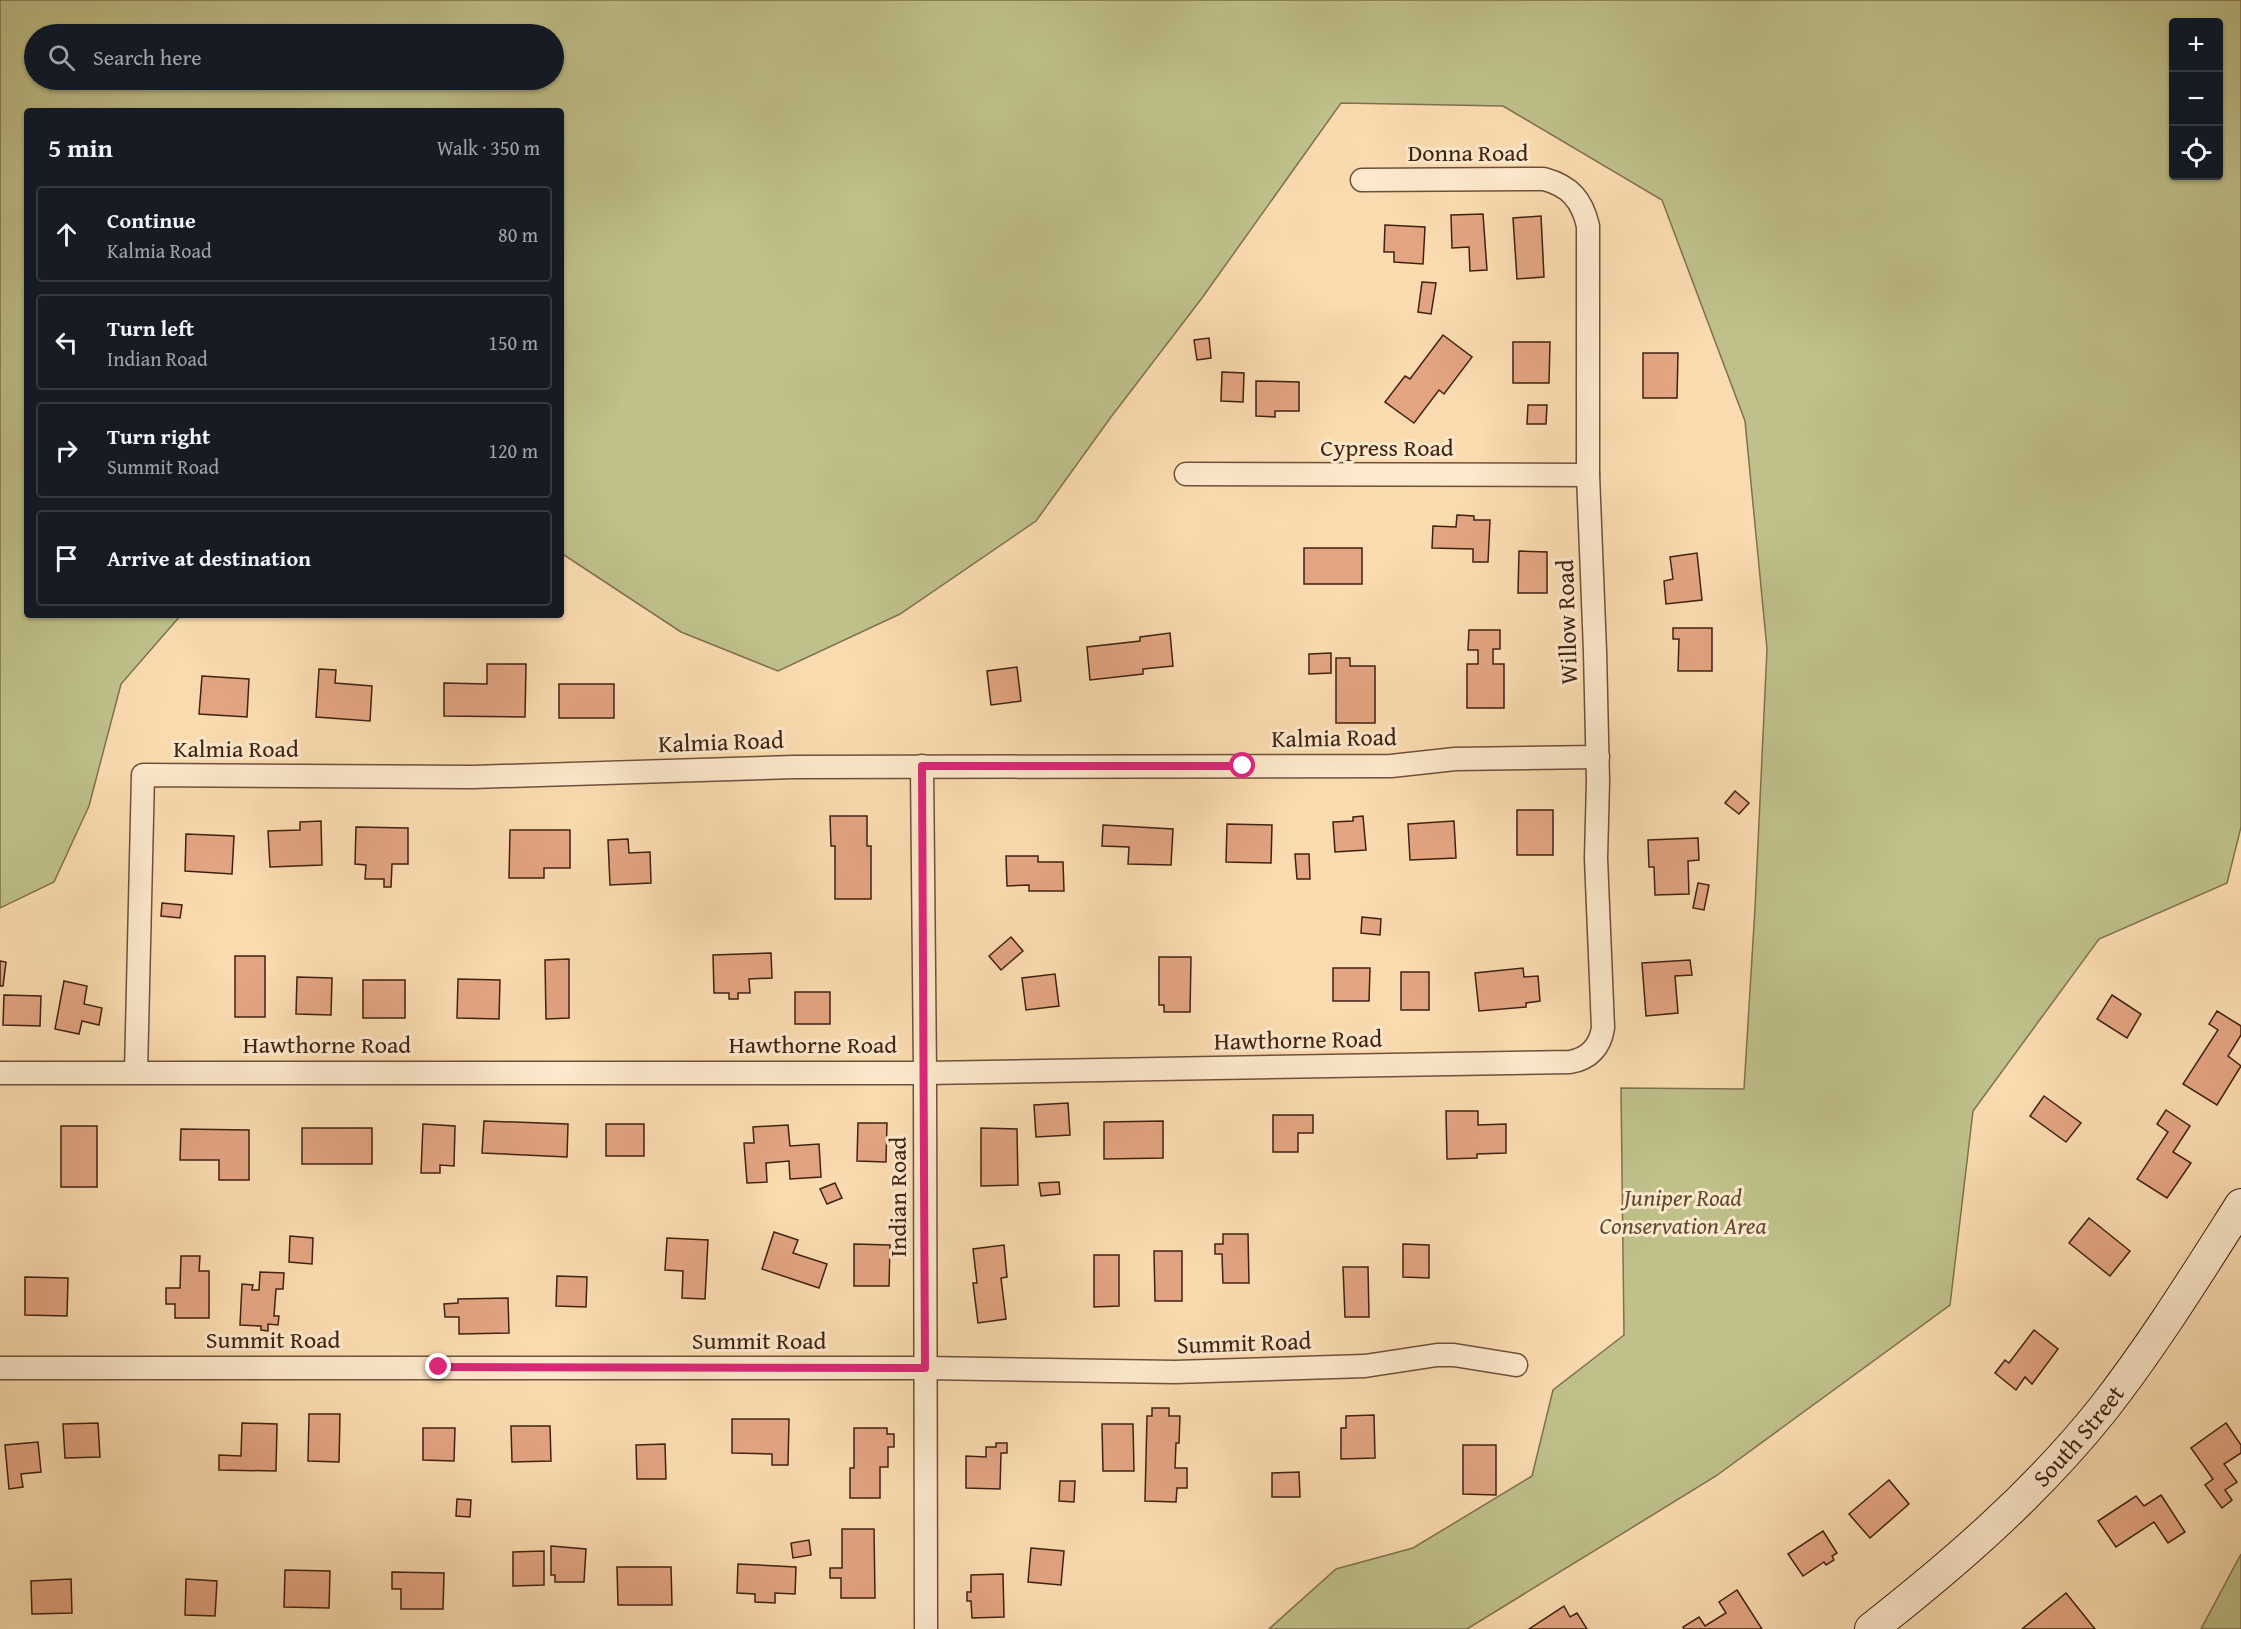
<!DOCTYPE html>
<html lang="en">
<head>
<meta charset="utf-8">
<style>
  body { margin:0; font-family:"Gentium Book Plus",serif; background:#20242c; color:#f1f3f6 }
  .controls { position:absolute; right:18px; top:18px; display:grid; overflow:hidden; border-radius:6px; box-shadow:0 2px 4px #0004 }
  .controls button { width:54px; height:54px; display:grid; place-items:center; padding:0; border:0; border-bottom:2px solid #363941; background:#171b24; color:#f1f3f6; font:30px sans-serif }
  .stop { position:absolute; width:18px; height:18px; margin:-14px; border:4px solid #db2777; border-radius:50%; background:#fff }
  .stop.end { background:#db2777; border-color:#fff; box-shadow:0 2px 6px #0008 }
  .list { margin:0; padding:0; list-style:none }
  h2 { display:flex; justify-content:space-between; align-items:center; height:78px; margin:0; padding:0 24px; font-size:26px }
  h2 small { font-size:20px; font-weight:400; color:#9ea1a6 }
  .list li { display:grid; grid-template-columns:39px 1fr auto; gap:18px; align-items:center; box-sizing:border-box; height:96px; margin:0 12px 12px; padding:0 12px; border:2px solid #363941; border-radius:6px }
  .list b { display:block; font-size:22px; white-space:nowrap }
  .list p { margin:0; font-size:20px; white-space:nowrap; color:#9ea1a6 }
  .list em { font-size:20px; font-style:normal; color:#9ea1a6 }
  .icon { flex:none; width:33px; height:33px; fill:none; stroke:currentColor; stroke-width:2; stroke-linecap:round; stroke-linejoin:round }
  .map { position:relative; flex:none; width:2241px; height:1629px; overflow:hidden }
  .search { position:absolute; background:#171b24; box-shadow:0 2px 4px #0004; left:24px; top:24px; width:540px; height:66px; display:flex; align-items:center; gap:15px; box-sizing:border-box; padding:0 21px; border-radius:33px; color:#9ea1a6; font-size:22px }
  .panel { position:absolute; background:#171b24; box-shadow:0 2px 4px #0004; left:24px; top:108px; width:540px; height:510px; border-radius:6px }
  .map>svg:first-child { display:block }
  .green { fill:#bfc08a; stroke:#80714e; stroke-width:1.5; fill-rule:evenodd }
  .building { fill:#e3a482; stroke:#402213; stroke-width:1.5 }
  .lines { fill:none; stroke-linecap:round; stroke-linejoin:round }
  .street-casing { stroke:#6e503a; stroke-width:25 }
  .secondary-casing { stroke:#402213; stroke-width:34 }
  .street { stroke:#fce8cb; stroke-width:22 }
  .secondary { stroke:#fce8cb; stroke-width:32 }
  .route { stroke:#db2777; stroke-width:8 }
  .labels { text-anchor:middle; stroke-width:6; stroke-linejoin:round; paint-order:stroke }
  .street-label { font-size:24px; fill:#402213; stroke:#fce8cb }
  .park-label { font-size:24px; font-style:italic; fill:#604a31; stroke:#fce8cb }
</style>
</head>
<body>
<div class="map">
<svg width="2241" height="1629" viewBox="0 0 2241 1629">
  <rect width="100%" height="100%" fill="#fadbaf"/>
  <filter id="stains"><feTurbulence type="fractalNoise" baseFrequency=".00333" numOctaves="4"/><feColorMatrix values="0 0 0 0 .2 0 0 0 0 .09 0 0 0 0 .02 0 0 0 .5 -.17"/></filter>
  <radialGradient id="worn" r=".72"><stop offset=".6" stop-color="#630" stop-opacity="0"/><stop offset="1" stop-color="#630" stop-opacity=".3"/></radialGradient>
  <!-- green -->
  <g class="green">
    <path d="M 0,0 L 2241,0 L 2241,827 L 2227,883 L 2099,939 L 1973,1111 L 1950,1305 L 1716,1476 L 1467,1629 L 1269,1629 L 1336,1569 L 1413,1548 L 1532,1476 L 1553,1390 L 1624,1335 L 1621,1088 L 1744,1089 L 1755,908 L 1767,649 L 1745,421 L 1662,200 L 1503,106 L 1341,103 L 1202,298 L 1111,417 L 1036,521 L 900,614 L 778,671 L 681,632 L 561,553 L 561,111 L 27,111 L 27,615 L 181,615 L 121,684 L 89,806 L 54,882 L 0,908 ZM 2174,22 L 2218,22 L 2218,176 L 2174,176 ZM 34,34 L 554,34 L 554,80 L 34,80 Z"/>
    <path d="M 2241,1554 L 2241,1629 L 2201,1629 Z"/>
  </g>
  <!-- building -->
  <g class="building">
    <path d="M 1483,214 L 1487,270 L 1470,271 L 1469,247 L 1452,248 L 1451,215 Z"/>
    <path d="M 1541,216 L 1544,277 L 1517,279 L 1513,218 Z"/>
    <path d="M 1385,225 L 1425,227 L 1423,264 L 1394,262 L 1394,252 L 1384,252 Z"/>
    <path d="M 1422,282 L 1436,283 L 1431,314 L 1418,312 Z"/>
    <path d="M 1443,335 L 1472,357 L 1444,394 L 1439,390 L 1414,423 L 1385,402 L 1405,376 L 1410,379 Z"/>
    <path d="M 1209,338 L 1211,358 L 1197,360 L 1194,340 Z"/>
    <path d="M 1513,342 L 1550,342 L 1549,383 L 1513,383 Z"/>
    <path d="M 1643,353 L 1678,353 L 1677,398 L 1643,398 Z"/>
    <path d="M 1222,372 L 1244,373 L 1243,402 L 1221,401 Z"/>
    <path d="M 1256,381 L 1299,382 L 1299,411 L 1275,411 L 1275,417 L 1256,416 Z"/>
    <path d="M 1528,405 L 1547,405 L 1546,424 L 1527,424 Z"/>
    <path d="M 1457,515 L 1474,516 L 1474,520 L 1490,520 L 1488,562 L 1473,562 L 1473,549 L 1432,548 L 1433,526 L 1456,527 Z"/>
    <rect x="1304" y="548" width="58" height="36"/>
    <path d="M 1519,551 L 1547,552 L 1547,593 L 1518,593 Z"/>
    <path d="M 1697,553 L 1702,600 L 1666,604 L 1664,581 L 1673,579 L 1670,557 Z"/>
    <path d="M 1673,628 L 1712,628 L 1712,671 L 1678,671 L 1679,639 L 1673,639 Z"/>
    <path d="M 1469,630 L 1500,630 L 1500,649 L 1493,649 L 1493,664 L 1504,664 L 1504,708 L 1467,708 L 1467,664 L 1478,664 L 1478,650 L 1468,650 Z"/>
    <path d="M 1170,633 L 1173,666 L 1143,669 L 1143,674 L 1090,680 L 1087,647 L 1140,641 L 1140,637 Z"/>
    <path d="M 1331,653 L 1331,673 L 1309,674 L 1309,654 Z"/>
    <path d="M 1336,658 L 1350,658 L 1350,666 L 1375,666 L 1375,723 L 1336,723 Z"/>
    <path d="M 487,664 L 526,664 L 525,717 L 444,716 L 444,683 L 487,684 Z"/>
    <path d="M 1017,667 L 1021,701 L 991,705 L 987,671 Z"/>
    <path d="M 319,669 L 336,670 L 335,683 L 372,686 L 370,721 L 316,717 Z"/>
    <path d="M 202,676 L 249,679 L 247,717 L 199,714 Z"/>
    <rect x="559" y="684" width="55" height="34"/>
    <path d="M 1735,791 L 1749,803 L 1739,814 L 1725,803 Z"/>
    <rect x="1517" y="810" width="36" height="45"/>
    <path d="M 830,816 L 867,816 L 867,846 L 871,846 L 871,899 L 835,899 L 835,846 L 831,846 Z"/>
    <path d="M 1363,816 L 1366,850 L 1335,852 L 1333,822 L 1353,821 L 1353,817 Z"/>
    <path d="M 321,821 L 322,865 L 270,867 L 268,831 L 300,830 L 300,822 Z"/>
    <path d="M 1454,821 L 1456,858 L 1410,860 L 1408,824 Z"/>
    <path d="M 1227,824 L 1272,825 L 1271,863 L 1226,862 Z"/>
    <path d="M 1103,825 L 1173,829 L 1171,865 L 1128,864 L 1129,847 L 1102,846 Z"/>
    <path d="M 356,827 L 408,828 L 408,864 L 392,864 L 391,887 L 384,887 L 384,879 L 365,879 L 366,865 L 355,864 Z"/>
    <path d="M 510,830 L 570,830 L 570,868 L 544,868 L 544,878 L 509,878 Z"/>
    <path d="M 186,834 L 234,836 L 232,874 L 185,871 Z"/>
    <path d="M 1698,838 L 1699,860 L 1688,861 L 1689,894 L 1655,895 L 1654,867 L 1649,867 L 1648,840 Z"/>
    <path d="M 628,839 L 629,853 L 650,852 L 651,883 L 610,885 L 608,840 Z"/>
    <path d="M 1295,854 L 1309,854 L 1310,879 L 1297,879 Z"/>
    <path d="M 1006,856 L 1038,856 L 1038,862 L 1063,862 L 1064,891 L 1029,891 L 1029,885 L 1007,886 Z"/>
    <path d="M 1698,883 L 1709,885 L 1704,910 L 1693,908 Z"/>
    <path d="M 162,903 L 182,905 L 180,918 L 161,916 Z"/>
    <path d="M 1362,917 L 1381,919 L 1380,935 L 1361,933 Z"/>
    <path d="M 1011,937 L 1023,951 L 1001,970 L 989,956 Z"/>
    <path d="M 771,953 L 772,978 L 749,979 L 750,993 L 738,993 L 738,999 L 729,999 L 729,993 L 714,993 L 713,955 Z"/>
    <rect x="235" y="956" width="30" height="61"/>
    <path d="M 1159,957 L 1191,957 L 1190,1012 L 1164,1012 L 1164,1005 L 1159,1005 Z"/>
    <path d="M 569,959 L 569,1018 L 546,1019 L 545,960 Z"/>
    <path d="M 1690,960 L 1692,975 L 1675,976 L 1678,1013 L 1646,1016 L 1642,963 Z"/>
    <path d="M 0,961 L 6,962 L 3,986 L 0,986 Z"/>
    <path d="M 1333,968 L 1370,968 L 1369,1001 L 1333,1001 Z"/>
    <path d="M 1523,968 L 1524,977 L 1538,976 L 1540,1001 L 1526,1003 L 1526,1007 L 1479,1011 L 1475,973 Z"/>
    <rect x="1401" y="972" width="28" height="38"/>
    <path d="M 1055,974 L 1059,1006 L 1026,1010 L 1022,978 Z"/>
    <path d="M 297,977 L 332,978 L 331,1015 L 296,1014 Z"/>
    <path d="M 458,979 L 500,980 L 499,1019 L 457,1018 Z"/>
    <rect x="363" y="980" width="42" height="38"/>
    <path d="M 64,981 L 87,986 L 84,1004 L 102,1008 L 99,1025 L 82,1021 L 79,1034 L 55,1029 Z"/>
    <rect x="795" y="992" width="35" height="32"/>
    <path d="M 4,995 L 41,996 L 40,1026 L 3,1025 Z"/>
    <path d="M 2112,995 L 2141,1014 L 2127,1038 L 2097,1019 Z"/>
    <path d="M 2217,1011 L 2241,1026 L 2241,1035 L 2228,1056 L 2241,1066 L 2217,1105 L 2183,1084 L 2218,1030 L 2209,1024 Z"/>
    <path d="M 2044,1096 L 2081,1123 L 2066,1142 L 2030,1116 Z"/>
    <path d="M 1068,1103 L 1070,1135 L 1036,1137 L 1034,1105 Z"/>
    <path d="M 2166,1110 L 2190,1126 L 2173,1152 L 2191,1163 L 2167,1198 L 2137,1179 L 2168,1132 L 2157,1124 Z"/>
    <path d="M 1446,1111 L 1478,1111 L 1478,1125 L 1506,1124 L 1506,1153 L 1477,1154 L 1477,1158 L 1447,1159 Z"/>
    <path d="M 1273,1115 L 1313,1115 L 1313,1133 L 1298,1133 L 1298,1152 L 1273,1152 Z"/>
    <path d="M 484,1121 L 568,1124 L 567,1157 L 482,1153 Z"/>
    <path d="M 1163,1121 L 1163,1158 L 1104,1159 L 1104,1122 Z"/>
    <path d="M 858,1123 L 887,1123 L 886,1162 L 857,1161 Z"/>
    <path d="M 423,1124 L 455,1126 L 454,1166 L 440,1165 L 440,1173 L 421,1173 Z"/>
    <rect x="606" y="1124" width="38" height="32"/>
    <path d="M 788,1125 L 790,1146 L 819,1144 L 821,1177 L 790,1179 L 789,1161 L 766,1163 L 767,1182 L 747,1183 L 744,1143 L 754,1143 L 753,1127 Z"/>
    <rect x="61" y="1126" width="36" height="61"/>
    <rect x="302" y="1128" width="70" height="36"/>
    <path d="M 981,1128 L 1017,1129 L 1018,1185 L 981,1186 Z"/>
    <path d="M 181,1129 L 249,1130 L 249,1180 L 219,1180 L 219,1160 L 180,1160 Z"/>
    <path d="M 1059,1182 L 1060,1194 L 1041,1196 L 1039,1183 Z"/>
    <path d="M 835,1183 L 842,1198 L 827,1204 L 820,1189 Z"/>
    <path d="M 2089,1218 L 2130,1251 L 2110,1276 L 2069,1243 Z"/>
    <path d="M 774,1232 L 798,1240 L 793,1253 L 827,1264 L 819,1288 L 762,1269 Z"/>
    <path d="M 1223,1234 L 1248,1234 L 1249,1283 L 1223,1283 L 1222,1254 L 1215,1254 L 1215,1244 L 1223,1244 Z"/>
    <path d="M 290,1236 L 313,1238 L 312,1264 L 289,1262 Z"/>
    <path d="M 667,1238 L 708,1240 L 705,1299 L 682,1298 L 683,1271 L 665,1270 Z"/>
    <path d="M 854,1244 L 890,1245 L 889,1286 L 854,1286 Z"/>
    <path d="M 1403,1244 L 1429,1245 L 1429,1278 L 1403,1277 Z"/>
    <path d="M 1004,1245 L 1007,1277 L 1001,1278 L 1006,1319 L 978,1323 L 973,1283 L 977,1283 L 973,1249 Z"/>
    <path d="M 1154,1251 L 1182,1251 L 1182,1301 L 1155,1301 Z"/>
    <path d="M 1094,1255 L 1119,1255 L 1119,1306 L 1094,1307 Z"/>
    <path d="M 181,1256 L 200,1256 L 199,1271 L 209,1271 L 209,1318 L 175,1318 L 175,1304 L 166,1304 L 166,1288 L 180,1288 Z"/>
    <path d="M 1343,1267 L 1368,1267 L 1369,1317 L 1345,1317 Z"/>
    <path d="M 260,1272 L 284,1273 L 283,1289 L 276,1289 L 274,1316 L 279,1316 L 278,1325 L 268,1324 L 268,1331 L 261,1330 L 261,1326 L 240,1325 L 242,1284 L 253,1285 L 252,1290 L 259,1290 Z"/>
    <path d="M 557,1276 L 587,1277 L 586,1307 L 556,1306 Z"/>
    <path d="M 25,1277 L 68,1278 L 67,1316 L 25,1315 Z"/>
    <path d="M 508,1298 L 509,1333 L 459,1334 L 459,1317 L 445,1317 L 444,1304 L 458,1303 L 458,1299 Z"/>
    <path d="M 2034,1330 L 2058,1349 L 2032,1384 L 2025,1377 L 2016,1390 L 1995,1373 L 2005,1360 L 2009,1363 Z"/>
    <path d="M 1152,1408 L 1169,1408 L 1169,1416 L 1180,1416 L 1179,1443 L 1176,1443 L 1175,1468 L 1187,1468 L 1187,1488 L 1177,1488 L 1176,1502 L 1145,1501 L 1147,1416 L 1152,1416 Z"/>
    <path d="M 309,1414 L 340,1414 L 339,1462 L 308,1461 Z"/>
    <path d="M 1374,1415 L 1375,1458 L 1341,1459 L 1341,1428 L 1346,1428 L 1346,1416 Z"/>
    <path d="M 732,1419 L 789,1419 L 788,1465 L 772,1465 L 772,1454 L 732,1453 Z"/>
    <path d="M 98,1423 L 100,1457 L 65,1458 L 63,1424 Z"/>
    <path d="M 242,1423 L 277,1424 L 276,1471 L 219,1470 L 219,1455 L 241,1456 Z"/>
    <path d="M 2226,1423 L 2241,1445 L 2241,1453 L 2224,1464 L 2237,1482 L 2225,1490 L 2232,1500 L 2222,1508 L 2205,1485 L 2213,1479 L 2191,1448 Z"/>
    <path d="M 1102,1424 L 1133,1424 L 1134,1471 L 1103,1471 Z"/>
    <path d="M 511,1426 L 550,1426 L 551,1461 L 512,1462 Z"/>
    <path d="M 423,1428 L 455,1428 L 454,1461 L 423,1460 Z"/>
    <path d="M 854,1428 L 887,1428 L 887,1434 L 894,1434 L 894,1447 L 888,1447 L 888,1467 L 880,1467 L 880,1498 L 850,1498 L 850,1468 L 854,1468 Z"/>
    <path d="M 38,1442 L 41,1472 L 21,1474 L 23,1487 L 9,1489 L 5,1445 Z"/>
    <path d="M 996,1443 L 1007,1443 L 1007,1453 L 1001,1453 L 1000,1489 L 966,1488 L 966,1456 L 986,1457 L 986,1447 L 996,1447 Z"/>
    <path d="M 665,1444 L 666,1479 L 637,1479 L 636,1445 Z"/>
    <path d="M 1463,1445 L 1496,1445 L 1496,1495 L 1463,1494 Z"/>
    <path d="M 1299,1472 L 1300,1497 L 1272,1497 L 1272,1473 Z"/>
    <path d="M 1889,1480 L 1909,1504 L 1870,1538 L 1849,1514 Z"/>
    <path d="M 1060,1481 L 1075,1481 L 1074,1502 L 1059,1501 Z"/>
    <path d="M 2161,1495 L 2185,1532 L 2168,1543 L 2154,1522 L 2116,1547 L 2098,1521 L 2136,1496 L 2144,1506 Z"/>
    <path d="M 457,1499 L 471,1500 L 470,1517 L 456,1516 Z"/>
    <path d="M 842,1529 L 874,1529 L 875,1598 L 841,1598 L 841,1578 L 830,1578 L 830,1568 L 842,1568 Z"/>
    <path d="M 1823,1531 L 1837,1553 L 1832,1556 L 1834,1560 L 1826,1565 L 1824,1562 L 1803,1576 L 1788,1554 Z"/>
    <path d="M 809,1540 L 811,1555 L 793,1558 L 791,1543 Z"/>
    <path d="M 551,1546 L 586,1549 L 584,1582 L 555,1582 L 555,1575 L 551,1575 Z"/>
    <path d="M 1031,1548 L 1064,1551 L 1061,1585 L 1028,1582 Z"/>
    <path d="M 544,1551 L 544,1585 L 513,1586 L 513,1552 Z"/>
    <path d="M 738,1564 L 796,1567 L 795,1594 L 775,1593 L 775,1603 L 755,1602 L 755,1594 L 737,1593 Z"/>
    <path d="M 617,1567 L 671,1567 L 672,1605 L 618,1605 Z"/>
    <path d="M 285,1570 L 330,1571 L 329,1608 L 284,1607 Z"/>
    <path d="M 392,1572 L 444,1573 L 443,1609 L 401,1609 L 401,1589 L 392,1589 Z"/>
    <path d="M 1003,1574 L 1004,1617 L 972,1618 L 971,1601 L 967,1601 L 967,1592 L 971,1592 L 971,1575 Z"/>
    <path d="M 71,1579 L 72,1613 L 32,1614 L 31,1581 Z"/>
    <path d="M 186,1579 L 217,1581 L 215,1616 L 185,1615 Z"/>
    <path d="M 1737,1590 L 1762,1629 L 1684,1629 L 1683,1627 L 1699,1617 L 1705,1626 L 1726,1613 L 1719,1602 Z"/>
    <path d="M 2066,1593 L 2095,1629 L 2022,1629 Z"/>
    <path d="M 1564,1606 L 1570,1617 L 1577,1613 L 1587,1629 L 1529,1629 Z"/>
  </g>
  <g class="lines">
    <!-- street casing -->
    <g class="street-casing">
      <g id="street">
        <path d="M 1186,474 L 1588,475"/>
        <path d="M 922,766 L 925,1073 L 926,1629"/>
        <path d="M 136,1072 L 143,775 L 473,777 L 794,767 L 1391,766 L 1455,759 L 1598,757"/>
        <path d="M 0,1073 L 925,1073 L 1570,1062 C 1589,1059 1600,1047 1603,1028 L 1596,858 L 1598,781 L 1595,651 L 1588,475 L 1588,226 C 1582,200 1570,186 1544,179 L 1362,180"/>
        <path d="M 0,1368 L 925,1368 L 1175,1372 L 1365,1366 L 1437,1355 L 1454,1355 L 1516,1365"/>
      </g>
    </g>
    <!-- secondary casing -->
    <g class="secondary-casing">
      <g id="secondary">
        <path id="s1" d="M 1871,1629 C 1955,1563 2036,1493 2103,1409 C 2153,1345 2197,1274 2241,1205"/>
      </g>
    </g>
    <!-- street -->
    <use href="#street" class="street"/>
    <!-- secondary -->
    <use href="#secondary" class="secondary"/>
  </g>
  <g class="lines">
    <!-- route -->
    <path class="route" d="M 439,1367 L 925,1368 L 922,766 L 1243,766"/>
  </g>
  <g class="labels">
    <!-- street labels -->
    <g class="street-label">
      <text x="1468" y="161">Donna Road</text>
      <text x="1387" y="456">Cypress Road</text>
      <text transform="translate(1567 622) rotate(-92)" y="8">Willow Road</text>
      <text transform="translate(1334 738) rotate(-1)" y="8">Kalmia Road</text>
      <text transform="translate(721 742) rotate(-2)" y="8">Kalmia Road</text>
      <text x="236" y="757">Kalmia Road</text>
      <text transform="translate(1298 1040) rotate(-1)" y="8">Hawthorne Road</text>
      <text x="327" y="1053">Hawthorne Road</text>
      <text x="813" y="1053">Hawthorne Road</text>
      <text transform="translate(898 1197) rotate(-90)" y="8">Indian Road</text>
      <text x="273" y="1348">Summit Road</text>
      <text x="759" y="1349">Summit Road</text>
      <text transform="translate(1244 1343) rotate(-2)" y="8">Summit Road</text>
      <text dy="8" stroke="none"><textPath href="#s1" startOffset="284">South Street</textPath></text>
    </g>
    <!-- park labels -->
    <g class="park-label">
      <text x="1683" y="1206">Juniper Road<tspan x="1683" dy="28">Conservation Area</tspan></text>
    </g>
  </g>
  <rect width="100%" height="100%" filter="url(#stains)"/>
  <rect width="100%" height="100%" fill="url(#worn)"/>
</svg>
<div class="controls">
<button>+</button>
<button>−</button>
<button><svg class="icon" aria-label="locate" viewBox="0 0 24 24"><circle cx="12" cy="12" r="6"/><path d="M12 2v4M12 18v4M2 12h4M18 12h4"/></svg></button>
</div>
<div class="stop" style="left:1243px;top:766px"></div>
<div class="stop end" style="left:439px;top:1367px"></div>
<div class="search"><svg class="icon" aria-label="search" viewBox="0 0 24 24"><circle cx="10" cy="10" r="6"/><path d="M15 15l6 6"/></svg>Search here</div>
<section class="panel">
<h2>5 min<small>Walk · 350 m</small></h2>
<ul class="list">
<li><svg class="icon" aria-label="ahead" viewBox="0 0 24 24"><path d="M12 20V5M6 11l6-6 6 6"/></svg><div><b>Continue</b><p>Kalmia Road</p></div><em>80 m</em></li>
<li><svg class="icon" aria-label="left" viewBox="0 0 24 24"><path d="M17 20v-9H6M10 6l-5 5 5 5"/></svg><div><b>Turn left</b><p>Indian Road</p></div><em>150 m</em></li>
<li><svg class="icon" aria-label="right" viewBox="0 0 24 24"><path d="M7 20v-9h11M14 6l5 5-5 5"/></svg><div><b>Turn right</b><p>Summit Road</p></div><em>120 m</em></li>
<li><svg class="icon" aria-label="arrive" viewBox="0 0 24 24"><path d="M6 21V4h12l-3 4 3 4H6"/></svg><div><b>Arrive at destination</b></div></li>
</ul>
</section>
</div>
</body>
</html>
